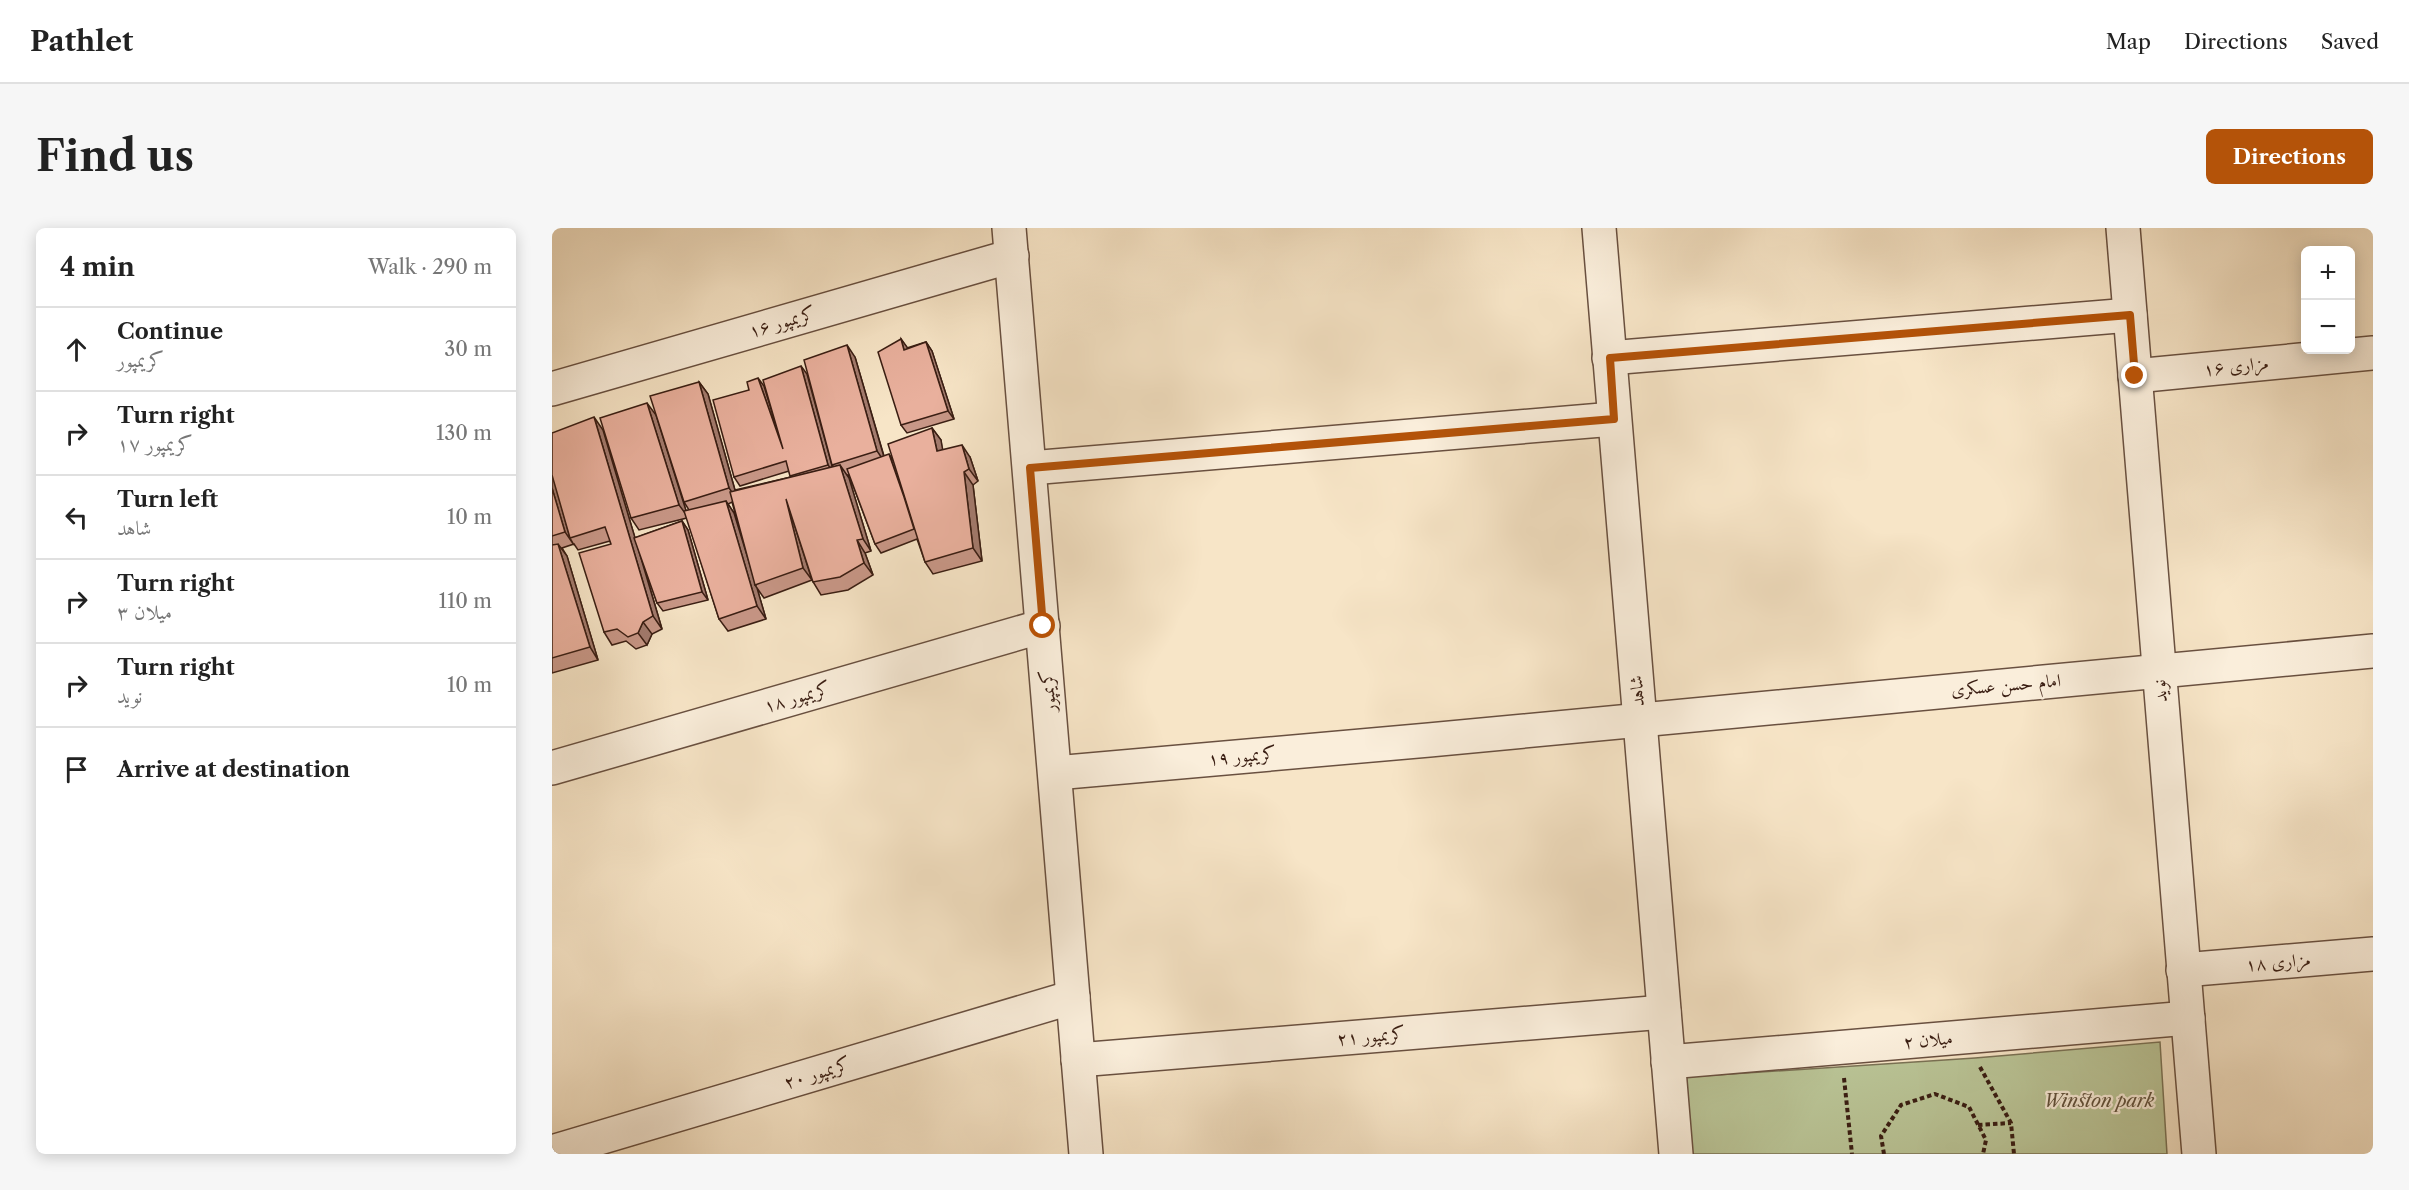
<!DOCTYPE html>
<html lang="en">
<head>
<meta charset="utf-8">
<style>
  body { margin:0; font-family:"Libre Caslon Text",Amiri,serif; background:#f6f6f6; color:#222 }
  .controls { position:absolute; right:18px; top:18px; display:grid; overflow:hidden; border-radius:9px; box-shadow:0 3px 15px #0003 }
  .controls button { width:54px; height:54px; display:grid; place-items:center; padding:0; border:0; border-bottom:2px solid #e0e0e0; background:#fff; color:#222; font:30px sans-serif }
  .stop { position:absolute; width:18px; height:18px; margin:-14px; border:4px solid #b45309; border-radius:50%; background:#fff }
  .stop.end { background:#b45309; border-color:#fff; box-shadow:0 2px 6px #0008 }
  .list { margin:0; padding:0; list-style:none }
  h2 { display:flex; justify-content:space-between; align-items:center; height:78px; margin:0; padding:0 24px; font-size:26px }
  h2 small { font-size:20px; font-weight:400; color:#767676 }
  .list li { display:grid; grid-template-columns:39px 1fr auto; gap:18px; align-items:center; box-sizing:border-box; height:84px; padding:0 24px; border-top:2px solid #e0e0e0 }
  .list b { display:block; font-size:22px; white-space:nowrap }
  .list p { margin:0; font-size:20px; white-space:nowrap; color:#767676 }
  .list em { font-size:20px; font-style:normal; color:#767676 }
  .icon { flex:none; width:33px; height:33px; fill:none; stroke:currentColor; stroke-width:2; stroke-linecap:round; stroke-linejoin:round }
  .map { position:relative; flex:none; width:1821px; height:926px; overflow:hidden; border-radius:9px }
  header { display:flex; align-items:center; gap:36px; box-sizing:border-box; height:84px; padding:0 30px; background:#fff; border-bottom:2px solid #e0e0e0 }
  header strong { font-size:28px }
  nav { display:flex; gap:33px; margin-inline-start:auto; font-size:21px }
  .intro { display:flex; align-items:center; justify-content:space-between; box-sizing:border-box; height:144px; padding:0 36px }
  h1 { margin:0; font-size:42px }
  .button { padding:15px 27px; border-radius:9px; background:#b45309; color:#fff; font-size:21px; font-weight:700 }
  main { display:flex; gap:36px; padding:0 36px }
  aside { flex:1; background:#fff; border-radius:9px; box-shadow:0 3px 15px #0003 }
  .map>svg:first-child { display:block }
  .green { fill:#bac597; stroke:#7a7255; stroke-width:1.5 }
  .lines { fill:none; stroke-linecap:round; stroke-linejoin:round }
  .minor-casing { stroke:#695040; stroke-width:36 }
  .path { stroke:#3a1e13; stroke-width:4; stroke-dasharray:4.5 3; stroke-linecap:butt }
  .minor { stroke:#faeedb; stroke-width:33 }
  .wall { fill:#c89787; stroke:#3a1e13; stroke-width:1.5; fill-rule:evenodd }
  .shaded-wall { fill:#a37b6e; stroke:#3a1e13; stroke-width:1.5 }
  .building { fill:#e9b09d; stroke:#3a1e13; stroke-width:1.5 }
  .route { stroke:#b45309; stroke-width:8 }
  .labels { text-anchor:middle; stroke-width:4.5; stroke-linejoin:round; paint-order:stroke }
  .street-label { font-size:18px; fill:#3a1e13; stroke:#faeedb }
  .park-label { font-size:18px; font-style:italic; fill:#60503b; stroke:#faeedb }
</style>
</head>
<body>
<header>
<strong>Pathlet</strong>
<nav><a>Map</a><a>Directions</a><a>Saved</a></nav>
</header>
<div class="intro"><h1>Find us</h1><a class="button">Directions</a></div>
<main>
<aside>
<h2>4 min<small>Walk · 290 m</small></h2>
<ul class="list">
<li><svg class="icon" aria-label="ahead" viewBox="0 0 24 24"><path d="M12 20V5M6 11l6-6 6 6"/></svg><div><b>Continue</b><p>کریمپور</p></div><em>30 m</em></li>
<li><svg class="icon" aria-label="right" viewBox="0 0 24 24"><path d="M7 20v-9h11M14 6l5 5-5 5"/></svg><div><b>Turn right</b><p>کریمپور ۱۷</p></div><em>130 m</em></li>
<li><svg class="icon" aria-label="left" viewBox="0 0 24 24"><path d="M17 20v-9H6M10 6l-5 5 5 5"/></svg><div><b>Turn left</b><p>شاهد</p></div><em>10 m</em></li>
<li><svg class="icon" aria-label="right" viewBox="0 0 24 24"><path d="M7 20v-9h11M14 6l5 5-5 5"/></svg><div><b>Turn right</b><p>میلان ۳</p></div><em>110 m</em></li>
<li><svg class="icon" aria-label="right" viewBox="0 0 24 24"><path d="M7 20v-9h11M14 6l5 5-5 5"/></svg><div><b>Turn right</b><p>نوید</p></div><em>10 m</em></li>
<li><svg class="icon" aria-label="arrive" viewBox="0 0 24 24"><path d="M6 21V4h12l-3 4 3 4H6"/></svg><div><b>Arrive at destination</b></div></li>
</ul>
</aside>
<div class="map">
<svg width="1821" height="926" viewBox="0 0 1821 926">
  <rect width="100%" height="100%" fill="#f7e5c7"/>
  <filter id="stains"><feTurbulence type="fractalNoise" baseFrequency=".00333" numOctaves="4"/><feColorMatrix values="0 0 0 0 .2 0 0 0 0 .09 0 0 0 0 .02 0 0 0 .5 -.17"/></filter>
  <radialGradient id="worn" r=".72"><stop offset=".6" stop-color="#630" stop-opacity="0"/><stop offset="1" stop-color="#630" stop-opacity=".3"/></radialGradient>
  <!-- green -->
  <path class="green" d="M 1608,814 L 1615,926 L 1140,926 L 1133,849 L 1423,830 Z"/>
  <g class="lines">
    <!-- minor casing -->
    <g class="minor-casing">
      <g id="minor">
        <path d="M 457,0 L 534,926"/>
        <path d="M 1047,0 L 1124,926"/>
        <path d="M 1571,0 L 1647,926"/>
        <path d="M 1057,130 L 1578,87"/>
        <path d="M 1583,148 L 1821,125"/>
        <path d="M 0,161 L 460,28"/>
        <path d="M 478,240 L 1062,191"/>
        <path d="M 0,540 L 491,398"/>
        <path d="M 503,545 L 877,512 L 1821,423"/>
        <path d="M 1631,742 L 1821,726"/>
        <path d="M 526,832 L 1112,784"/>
        <path d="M 1116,834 L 1636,790"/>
        <path d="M 0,924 L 521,769"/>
      </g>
    </g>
    <!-- path -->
    <g class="path">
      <path d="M 1428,839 L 1459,895 L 1462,926"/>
      <path d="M 1292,850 L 1300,926"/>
      <path d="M 1426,897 L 1459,895"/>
      <path d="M 1332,926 L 1329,908 L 1349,877 L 1383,866 L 1417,879 L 1434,912 L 1431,926"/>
    </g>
    <!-- minor -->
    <use href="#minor" class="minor"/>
  </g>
  <!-- wall -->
  <g class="wall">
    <path d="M 349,111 L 355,120 L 374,114 L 380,123 L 402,191 L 355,205 L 349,197 Z"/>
    <path d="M 303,129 L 332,228 L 341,232 L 380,200 L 389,212 L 390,222 L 418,229 L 426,253 L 421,257 L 430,333 L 381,346 L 373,334 L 365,311 L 329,325 L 323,316 L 297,247 L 295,247 L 297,250 L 319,323 L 313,325 L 321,347 L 296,362 L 269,367 L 260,352 L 212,370 L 205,360 L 214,391 L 176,403 L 167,391 L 135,290 L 87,302 L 79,290 L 104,187 L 134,283 L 137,282 L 132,274 L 147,154 L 156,166 L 183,262 L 239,249 L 237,243 L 188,258 L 182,249 L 212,158 L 255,146 L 280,239 L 282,239 L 280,237 ZM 180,274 L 193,322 L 182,285 L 176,276 Z"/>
    <path d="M 51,202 L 83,310 L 130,293 L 136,302 L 156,372 L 111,383 L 105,375 L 87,322 L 110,401 L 100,406 L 95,417 L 84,421 L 74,413 L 60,417 L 52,404 L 59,316 L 58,313 L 26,322 L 22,316 L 10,320 L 15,328 L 46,432 L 0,445 L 0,205 Z"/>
  </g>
  <!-- shaded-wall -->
  <g class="shaded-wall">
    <path d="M 349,111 L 355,119 L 358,130 L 352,122 Z"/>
    <path d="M 374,114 L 380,123 L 402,191 L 396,183 Z"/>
    <path d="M 295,117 L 303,129 L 334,236 L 325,223 Z"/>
    <path d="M 249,138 L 255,146 L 282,245 L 276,237 Z"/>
    <path d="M 206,150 L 212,158 L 231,221 Z"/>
    <path d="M 147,154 L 156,166 L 186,273 L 177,260 Z"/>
    <path d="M 95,175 L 104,187 L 136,289 L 127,277 Z"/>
    <path d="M 42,189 L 51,202 L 110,401 L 101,388 Z"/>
    <path d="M 380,200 L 389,212 L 393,235 L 385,223 Z"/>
    <path d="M 410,217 L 418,229 L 426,253 L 417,241 Z"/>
    <path d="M 337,226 L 343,235 L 364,300 Z"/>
    <path d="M 288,237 L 297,250 L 319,323 L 311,311 Z"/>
    <path d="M 0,244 L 18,310 L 22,317 L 13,304 L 0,260 Z"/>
    <path d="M 412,244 L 421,257 L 430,333 L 421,320 Z"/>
    <path d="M 234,271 L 260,352 L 251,340 Z"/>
    <path d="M 174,273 L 182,285 L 204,357 L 203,357 L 205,360 L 214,391 L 205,378 Z"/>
    <path d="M 130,293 L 136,302 L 156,372 L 150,364 Z"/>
    <path d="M 305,312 L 313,325 L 321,347 L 312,335 Z"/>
    <path d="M 6,316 L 15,328 L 46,432 L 38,419 Z"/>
    <path d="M 91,394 L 100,406 L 95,417 L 86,405 Z"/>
  </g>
  <!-- building -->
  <g class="building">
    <path d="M 349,111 L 352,122 L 374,114 L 396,183 L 349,197 L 326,124 Z"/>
    <path d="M 295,117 L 325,223 L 280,237 L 252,132 Z"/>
    <path d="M 249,138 L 276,237 L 238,248 L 234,233 L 182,249 L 161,172 L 197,162 L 195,154 L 206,150 L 231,221 L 211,152 Z"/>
    <path d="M 147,154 L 177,260 L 132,274 L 98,168 Z"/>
    <path d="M 95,175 L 127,277 L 79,290 L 48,190 Z"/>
    <path d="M 42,189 L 101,388 L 91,394 L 86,405 L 76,409 L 65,401 L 52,404 L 27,325 L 59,316 L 53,299 L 18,310 L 0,247 L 0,205 Z"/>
    <path d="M 380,200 L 385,223 L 410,217 L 417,241 L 412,244 L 421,320 L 373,334 L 336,216 Z"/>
    <path d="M 337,226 L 352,269 L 362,301 L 323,316 L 295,241 Z"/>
    <path d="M 288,237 L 311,311 L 305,312 L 312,335 L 288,349 L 261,354 L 234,271 L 251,340 L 203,357 L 178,264 Z"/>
    <path d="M 0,260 L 13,304 L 0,308 Z"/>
    <path d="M 174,273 L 205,378 L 167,391 L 132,283 Z"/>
    <path d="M 130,293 L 150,364 L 105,375 L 82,310 Z"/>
    <path d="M 6,316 L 38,419 L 0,430 L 0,317 Z"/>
  </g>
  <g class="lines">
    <!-- route -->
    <path class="route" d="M 491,398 L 478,240 L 1062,191 L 1058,130 L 1578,87 L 1583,148"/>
  </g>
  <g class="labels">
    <!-- street labels -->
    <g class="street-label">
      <text transform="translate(230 94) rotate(-16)" y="6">کریمپور ۱۶</text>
      <text transform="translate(1684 138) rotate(-6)" y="6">مزاری ۱۶</text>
      <text transform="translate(1454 457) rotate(-5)" y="6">امام حسن عسکری</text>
      <text transform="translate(496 463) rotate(-95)" y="6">کریمپور</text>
      <text transform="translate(1085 463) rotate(-95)" y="6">شاهد</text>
      <text transform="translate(1608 463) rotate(-95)" y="6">نوید</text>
      <text transform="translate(245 469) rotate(-16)" y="6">کریمپور ۱۸</text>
      <text transform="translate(690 528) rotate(-5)" y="6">کریمپور ۱۹</text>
      <text transform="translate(1726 734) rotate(-5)" y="6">مزاری ۱۸</text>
      <text transform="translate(819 808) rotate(-5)" y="6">کریمپور ۲۱</text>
      <text transform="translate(1376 812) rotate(-5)" y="6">میلان ۲</text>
      <text transform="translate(265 845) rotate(-17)" y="6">کریمپور ۲۰</text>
    </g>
    <!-- park labels -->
    <g class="park-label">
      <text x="1547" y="879">Winston park</text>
    </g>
  </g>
  <rect width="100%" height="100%" filter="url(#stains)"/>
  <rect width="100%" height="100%" fill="url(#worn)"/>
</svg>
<div class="controls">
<button>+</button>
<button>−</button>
</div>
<div class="stop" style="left:491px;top:398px"></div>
<div class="stop end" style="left:1583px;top:148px"></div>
</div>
</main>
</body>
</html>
